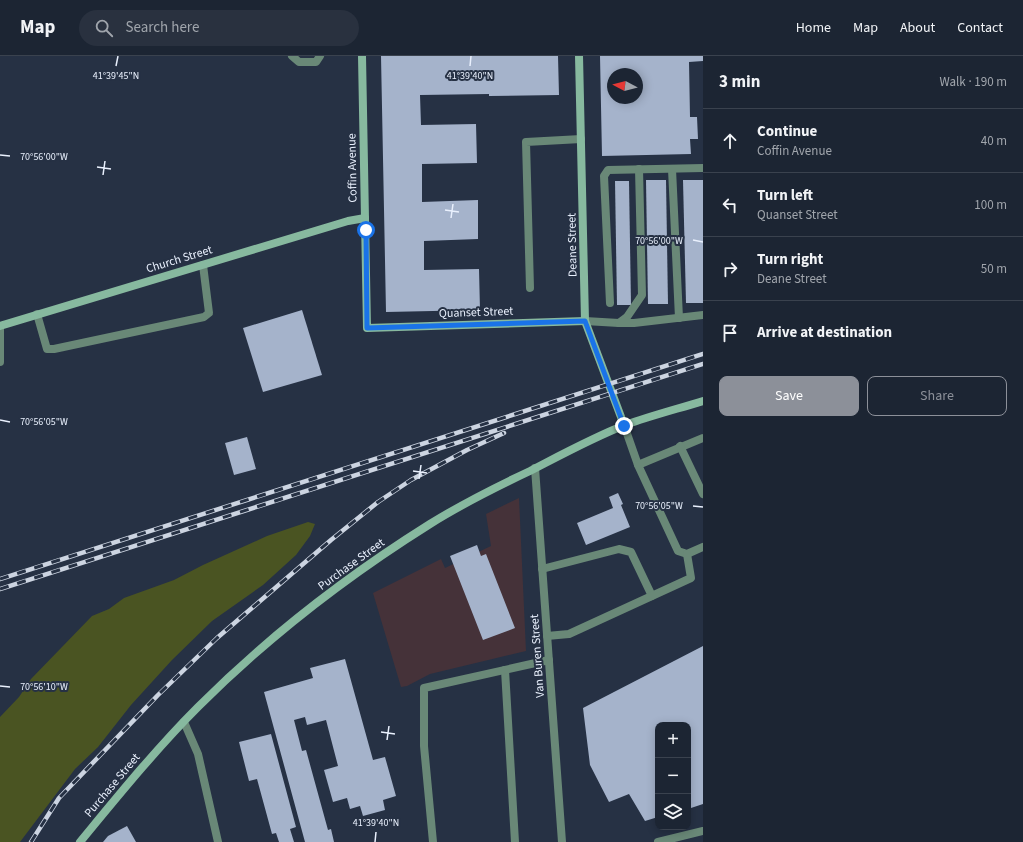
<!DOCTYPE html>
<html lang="en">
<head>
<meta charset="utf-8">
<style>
  body { margin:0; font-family:"Source Sans 3",sans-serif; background:#29313f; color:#f1f3f6 }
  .controls { position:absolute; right:12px; bottom:12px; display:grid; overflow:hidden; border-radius:8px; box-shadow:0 2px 10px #0003 }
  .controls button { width:36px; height:36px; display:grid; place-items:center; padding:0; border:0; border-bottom:1px solid #3a424e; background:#1c2533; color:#f1f3f6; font:20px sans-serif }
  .compass { position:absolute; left:607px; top:12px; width:36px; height:36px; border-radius:50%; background:#1c2533; box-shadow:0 2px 10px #0003; rotate:277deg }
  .stop { position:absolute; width:12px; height:12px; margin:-9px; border:3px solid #1a73e8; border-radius:50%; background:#fff }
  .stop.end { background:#1a73e8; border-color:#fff; box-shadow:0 1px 4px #0008 }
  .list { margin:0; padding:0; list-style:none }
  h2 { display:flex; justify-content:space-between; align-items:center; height:52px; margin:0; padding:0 16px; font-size:17px }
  h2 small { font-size:13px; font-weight:400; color:#a0a5ac }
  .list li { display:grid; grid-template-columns:26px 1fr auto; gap:12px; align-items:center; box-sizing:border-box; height:64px; padding:0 16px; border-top:1px solid #3a424e }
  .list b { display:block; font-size:15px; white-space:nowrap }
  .list p { margin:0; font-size:13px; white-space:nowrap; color:#a0a5ac }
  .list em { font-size:13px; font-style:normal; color:#a0a5ac }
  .actions { display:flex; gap:8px; padding:12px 16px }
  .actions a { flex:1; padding:9px 0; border:1px solid #8c9099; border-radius:8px; text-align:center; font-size:14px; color:#8c9099 }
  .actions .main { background:#8c9099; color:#fff }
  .icon { flex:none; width:22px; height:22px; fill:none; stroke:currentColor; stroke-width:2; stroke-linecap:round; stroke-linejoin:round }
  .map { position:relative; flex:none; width:703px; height:786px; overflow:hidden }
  header { display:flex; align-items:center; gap:24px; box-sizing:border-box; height:56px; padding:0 20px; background:#1c2533; border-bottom:1px solid #3a424e }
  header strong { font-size:19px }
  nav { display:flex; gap:22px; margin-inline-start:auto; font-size:14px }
  .search { width:280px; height:36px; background:#29313f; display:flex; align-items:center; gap:10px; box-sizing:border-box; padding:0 14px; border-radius:22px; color:#a0a5ac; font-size:15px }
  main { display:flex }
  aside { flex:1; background:#1c2533 }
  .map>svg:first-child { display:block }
  .commercial { fill:#453239 }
  .green { fill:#4a5422 }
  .building { fill:#a5b3cb; fill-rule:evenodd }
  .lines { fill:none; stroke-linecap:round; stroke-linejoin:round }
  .lane { stroke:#698877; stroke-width:8 }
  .street { stroke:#698877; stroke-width:8 }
  .secondary { stroke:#87b99f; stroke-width:8 }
  .rail-casing { stroke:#ccd4e1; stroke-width:4.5 }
  .rail { stroke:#263144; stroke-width:3; stroke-dasharray:9; stroke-linecap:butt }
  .route { stroke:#1a73e8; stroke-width:5 }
  .ticks { fill:none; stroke:#e9f0fd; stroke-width:1.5 }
  .labels { text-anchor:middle; stroke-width:4; stroke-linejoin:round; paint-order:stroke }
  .street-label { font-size:12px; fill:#e9f0fd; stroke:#263144 }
  .ticks-label { font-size:10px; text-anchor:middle; fill:#e9f0fd; stroke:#263144; stroke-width:4; stroke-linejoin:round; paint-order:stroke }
</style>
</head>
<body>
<header>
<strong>Map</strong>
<div class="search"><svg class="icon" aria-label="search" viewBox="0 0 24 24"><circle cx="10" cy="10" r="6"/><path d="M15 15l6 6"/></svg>Search here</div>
<nav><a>Home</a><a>Map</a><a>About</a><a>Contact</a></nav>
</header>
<main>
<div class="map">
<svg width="703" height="786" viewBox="0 0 703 786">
  <rect width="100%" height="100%" fill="#263144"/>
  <!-- commercial -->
  <path class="commercial" d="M 519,442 L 526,595 L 430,618 L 407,630 L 401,631 L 373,537 L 441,503 L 445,512 L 491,490 L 486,458 Z"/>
  <!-- green -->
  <path class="green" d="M 308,466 L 315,468 L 310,480 L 296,499 L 263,529 L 212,565 L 172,604 L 131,649 L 98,691 L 75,713 L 20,786 L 0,786 L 0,661 L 19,641 L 31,623 L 92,560 L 109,553 L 124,542 L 174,524 L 203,509 L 267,480 Z"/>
  <!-- building -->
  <g class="building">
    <path d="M 381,0 L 558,0 L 559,39 L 489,40 L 489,38 L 420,39 L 421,69 L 476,68 L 477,107 L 422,108 L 422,146 L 478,144 L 478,183 L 424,185 L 424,214 L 479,213 L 480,254 L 386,256 Z"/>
    <path d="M 600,0 L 703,0 L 703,5 L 689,6 L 690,61 L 697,61 L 698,83 L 690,83 L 691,98 L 602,100 ZM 613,18 L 637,18 L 637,42 L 613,42 Z"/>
    <path d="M 646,124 L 666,124 L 668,248 L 648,248 Z"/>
    <path d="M 683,124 L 703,124 L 703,247 L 686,247 Z"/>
    <path d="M 615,125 L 629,125 L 631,249 L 617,249 Z"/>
    <path d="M 302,254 L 322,319 L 263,336 L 243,272 Z"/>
    <path d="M 247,381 L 256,413 L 234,419 L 225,387 Z"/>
    <path d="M 618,437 L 623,448 L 621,449 L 630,471 L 586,489 L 577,467 L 613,452 L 609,441 Z"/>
    <path d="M 477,489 L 481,500 L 486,498 L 515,572 L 483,584 L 450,500 Z"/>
    <path d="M 703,590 L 703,748 L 688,753 L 688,669 L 658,669 L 658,761 L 645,765 L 629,738 L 609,746 L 590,709 L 583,652 Z"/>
    <path d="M 345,603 L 373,704 L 385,701 L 396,740 L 383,744 L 385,754 L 363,760 L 360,750 L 350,753 L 347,742 L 333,746 L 324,714 L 338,710 L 326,664 L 307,669 L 305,661 L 294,664 L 302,695 L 306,694 L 328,774 L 331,773 L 334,786 L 305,786 L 264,636 L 313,622 L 310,612 Z"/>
    <path d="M 271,678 L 296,771 L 290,773 L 294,786 L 279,786 L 276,777 L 272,778 L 257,723 L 249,725 L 239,686 Z"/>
    <path d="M 127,770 L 136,786 L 103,786 L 108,780 Z"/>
  </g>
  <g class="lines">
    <!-- lane -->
    <g class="lane">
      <path d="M 292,0 L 299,6 L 316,6 L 320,0"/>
      <path d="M 672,113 L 679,262"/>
      <path d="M 530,232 L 526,86 L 581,83"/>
      <path d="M 610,247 L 604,120 L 608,114 L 703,112"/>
      <path d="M 37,258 L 47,293 L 54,293 L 204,261 L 209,257 L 203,209"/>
      <path d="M 585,265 L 619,267 L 627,261 L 642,239 L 639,113"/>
      <path d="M 619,267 L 634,267 L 703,259"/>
      <path d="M 0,273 L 0,306"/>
      <path d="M 624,369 L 638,409"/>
      <path d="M 703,382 L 638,409 L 678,495 L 687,498 L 703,491"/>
      <path d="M 680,390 L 703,438"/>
      <path d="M 542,513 L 619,493 L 631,496 L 652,540"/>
      <path d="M 547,580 L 569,578 L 691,522 L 687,498"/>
      <path d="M 505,614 L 515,786"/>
      <path d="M 184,666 L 198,698 L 218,786"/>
      <path d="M 433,786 L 424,690 L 424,632 L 549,604"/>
      <path d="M 658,786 L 703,775"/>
    </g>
    <!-- street -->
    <path class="street" d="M 535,412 L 562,786"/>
    <!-- secondary -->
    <g class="secondary">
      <path d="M 362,0 L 367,272 L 585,265"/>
      <path d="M 579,0 L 585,265 L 624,369"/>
      <path d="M 0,270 L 348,165 L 365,162"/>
      <path d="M 80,786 C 118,740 156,693 198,651 C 267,582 347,520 430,468 C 462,448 496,431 530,415 C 561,399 592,382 625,369 C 650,360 677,353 703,345"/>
    </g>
    <!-- rail casing -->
    <g class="rail-casing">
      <g id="rail">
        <path d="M 0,523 L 703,298"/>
        <path d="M 0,533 L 703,308"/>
        <path d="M 31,786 L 59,742 L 158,639 L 217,582 L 331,484 L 378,446 L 411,424 L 467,394 L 504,377"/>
      </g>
    </g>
    <!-- rail -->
    <use href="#rail" class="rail"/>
  </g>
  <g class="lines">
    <!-- route -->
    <path class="route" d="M 366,174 L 367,272 L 585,265 L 624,370"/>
  </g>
  <!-- ticks -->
  <path class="ticks" d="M 116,10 L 118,0M 470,10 L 471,0M 0,99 L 10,100M 97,111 L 111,113M 103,119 L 105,105M 445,154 L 459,156M 451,162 L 453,148M 693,184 L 703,186M 0,364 L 10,366M 413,415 L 427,417M 419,423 L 421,409M 693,450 L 703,451M 0,630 L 10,631M 381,676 L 395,678M 387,684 L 389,670M 375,786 L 376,776"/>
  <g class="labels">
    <!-- street labels -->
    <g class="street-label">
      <text transform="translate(352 112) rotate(-91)" y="4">Coffin Avenue</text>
      <text transform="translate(572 189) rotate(-91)" y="4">Deane Street</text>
      <text transform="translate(179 203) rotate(-17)" y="4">Church Street</text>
      <text transform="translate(476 256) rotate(-2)" y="4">Quanset Street</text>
      <text transform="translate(351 508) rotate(-36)" y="4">Purchase Street</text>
      <text transform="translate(537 600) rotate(-94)" y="4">Van Buren Street</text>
      <text transform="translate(112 729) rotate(-50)" y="4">Purchase Street</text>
    </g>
  </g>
  <g class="ticks-label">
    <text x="116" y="23">41°39'45"N</text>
    <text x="470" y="23">41°39'40"N</text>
    <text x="44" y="104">70°56'00"W</text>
    <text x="659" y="188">70°56'00"W</text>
    <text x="44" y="369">70°56'05"W</text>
    <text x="659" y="453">70°56'05"W</text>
    <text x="44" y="634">70°56'10"W</text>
    <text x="376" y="770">41°39'40"N</text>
  </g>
</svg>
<div class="controls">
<button>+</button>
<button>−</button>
<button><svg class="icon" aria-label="layers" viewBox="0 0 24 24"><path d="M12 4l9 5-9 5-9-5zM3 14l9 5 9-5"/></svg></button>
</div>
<svg class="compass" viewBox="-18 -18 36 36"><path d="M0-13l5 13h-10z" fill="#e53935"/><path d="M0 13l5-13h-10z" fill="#a0a5ac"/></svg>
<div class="stop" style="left:366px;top:174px"></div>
<div class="stop end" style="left:624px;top:370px"></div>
</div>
<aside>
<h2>3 min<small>Walk · 190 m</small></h2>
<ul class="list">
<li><svg class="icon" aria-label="ahead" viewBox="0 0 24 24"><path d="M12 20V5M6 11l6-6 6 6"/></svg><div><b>Continue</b><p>Coffin Avenue</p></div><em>40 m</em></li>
<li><svg class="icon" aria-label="left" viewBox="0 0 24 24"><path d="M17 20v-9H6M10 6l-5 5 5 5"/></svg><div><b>Turn left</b><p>Quanset Street</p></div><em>100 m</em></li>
<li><svg class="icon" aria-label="right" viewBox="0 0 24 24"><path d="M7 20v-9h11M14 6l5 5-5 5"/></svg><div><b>Turn right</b><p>Deane Street</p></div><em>50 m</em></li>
<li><svg class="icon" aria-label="arrive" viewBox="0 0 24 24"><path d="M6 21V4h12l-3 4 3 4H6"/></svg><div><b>Arrive at destination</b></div></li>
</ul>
<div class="actions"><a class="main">Save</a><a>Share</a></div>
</aside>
</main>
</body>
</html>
